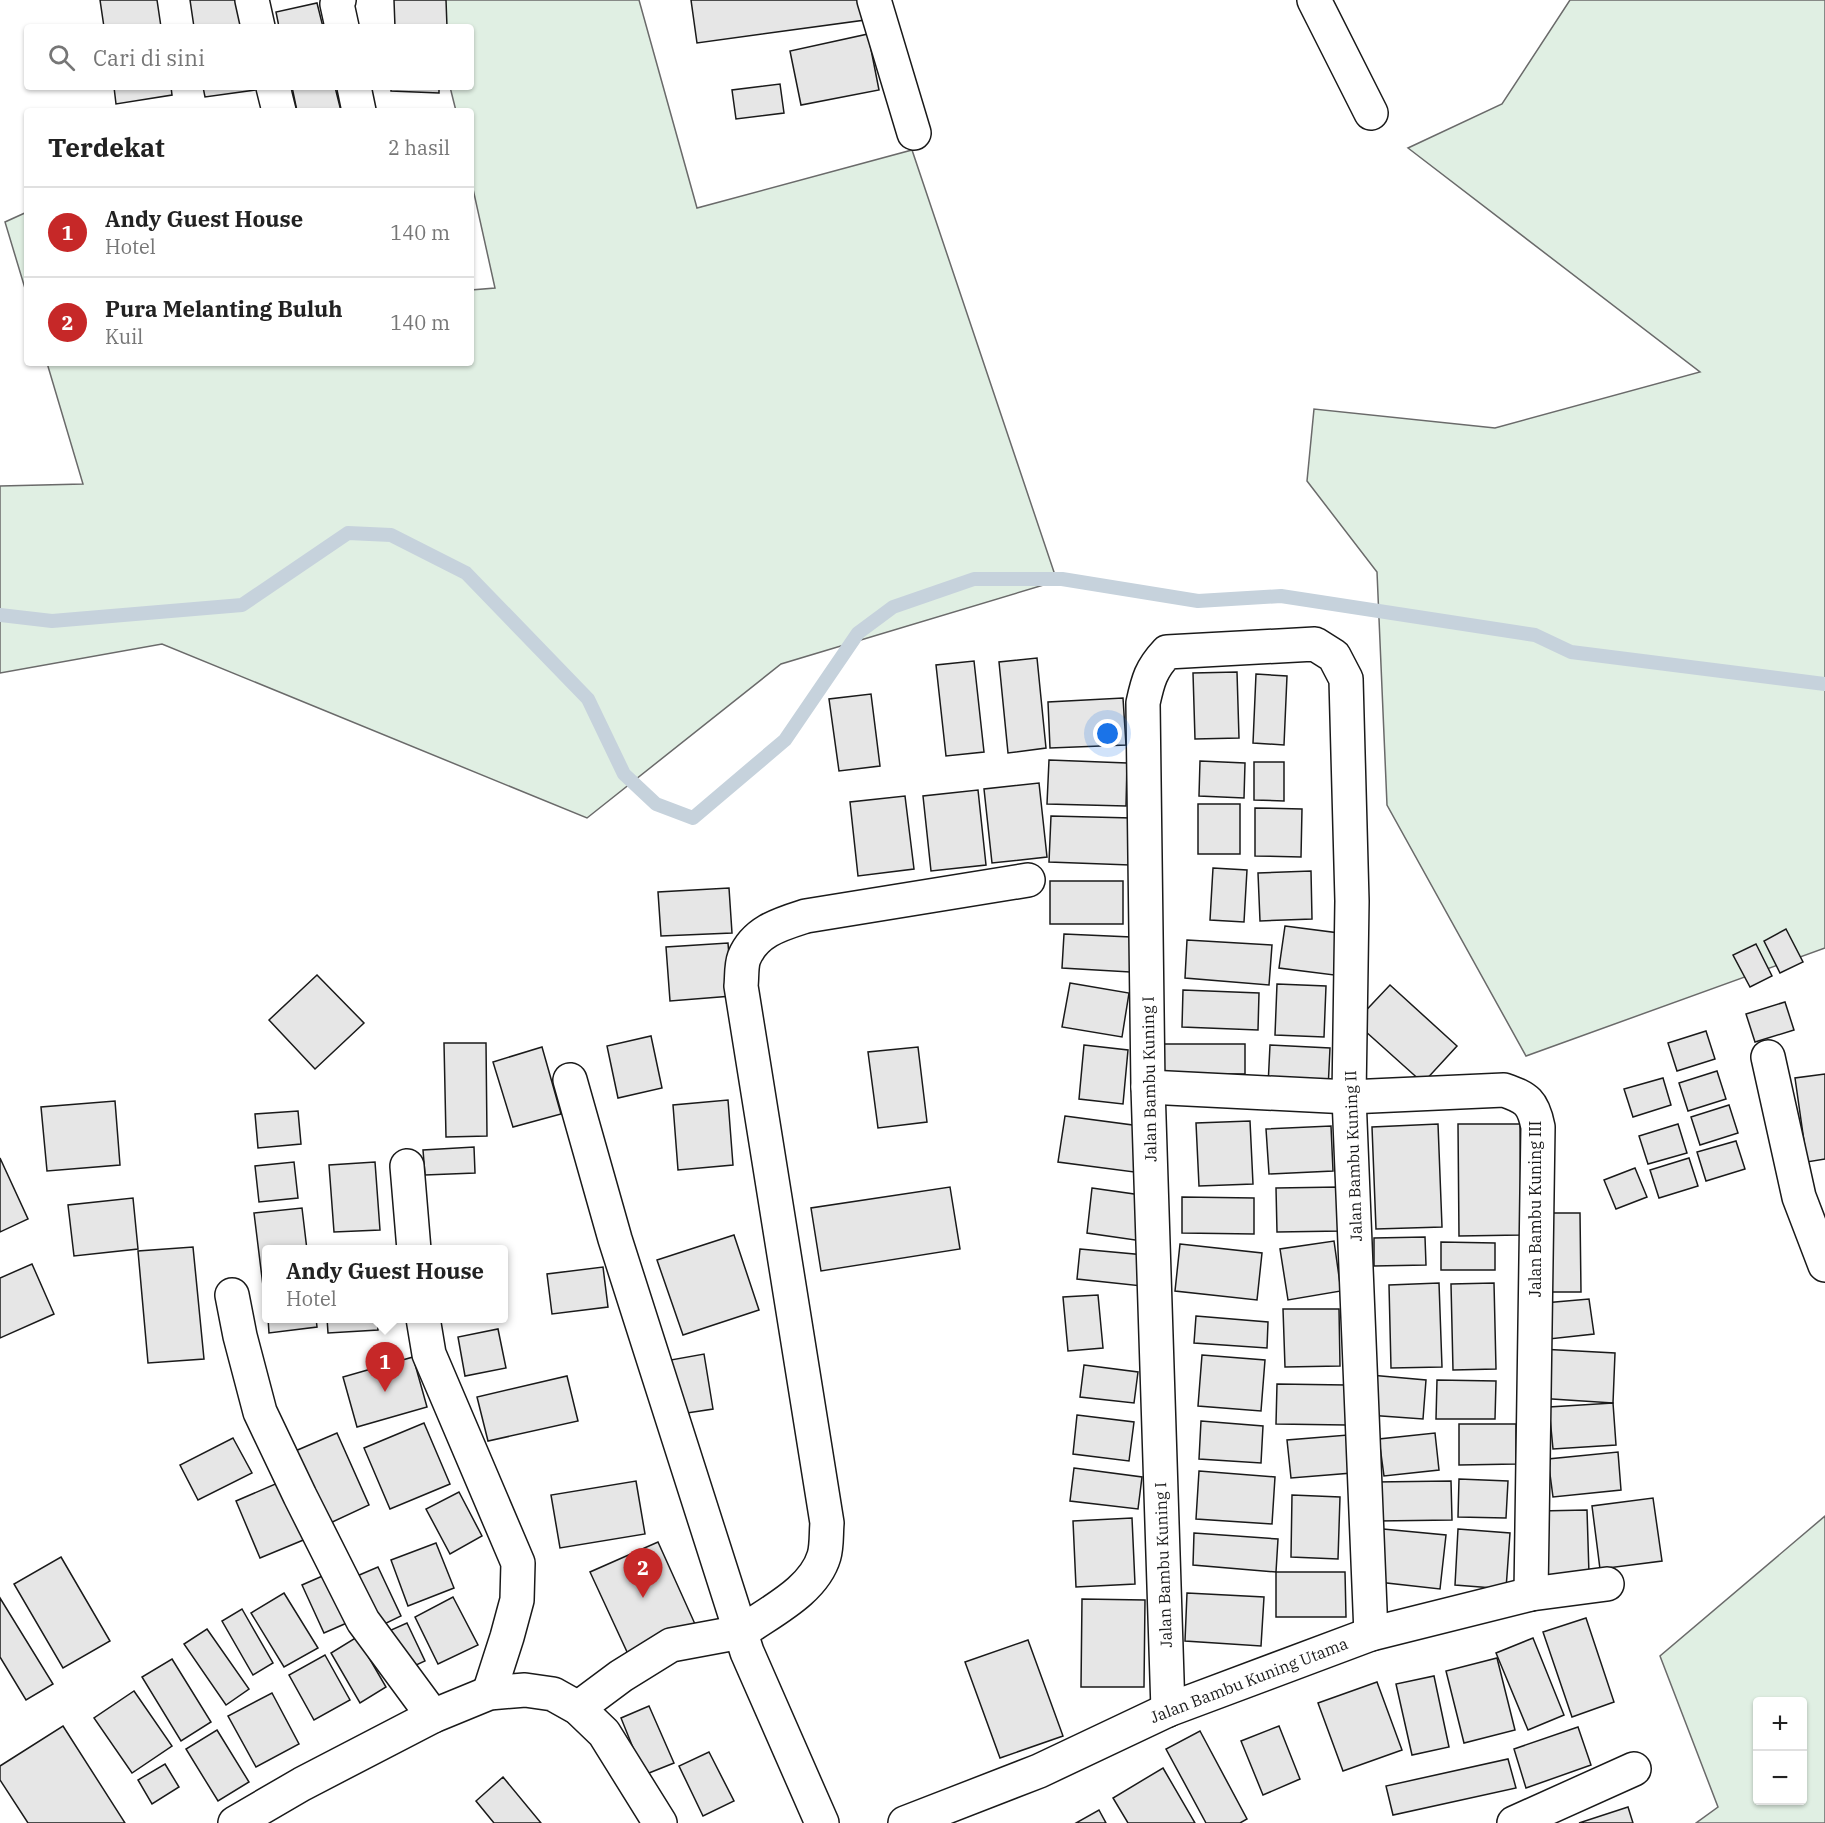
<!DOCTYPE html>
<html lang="id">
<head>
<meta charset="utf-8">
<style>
  body { margin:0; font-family:"IBM Plex Serif",serif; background:#f2f2f2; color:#222 }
  .controls { position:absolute; right:18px; bottom:18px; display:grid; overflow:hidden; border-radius:6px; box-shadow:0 2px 4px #0004 }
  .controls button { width:54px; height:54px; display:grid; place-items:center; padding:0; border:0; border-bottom:2px solid #e0e0e0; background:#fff; color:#222; font:30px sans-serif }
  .you { position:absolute; left:1108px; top:734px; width:21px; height:21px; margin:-15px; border:4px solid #fff; border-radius:50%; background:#1a73e8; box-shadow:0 0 0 9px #1a73e833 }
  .badge { display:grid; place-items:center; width:39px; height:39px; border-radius:50%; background:#c62828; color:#fff; font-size:20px; font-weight:700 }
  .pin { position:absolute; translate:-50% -50px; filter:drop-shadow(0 2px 3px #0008) }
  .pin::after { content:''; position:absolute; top:32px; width:21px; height:18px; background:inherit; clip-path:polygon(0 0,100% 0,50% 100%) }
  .popup { position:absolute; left:262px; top:1245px; width:246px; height:78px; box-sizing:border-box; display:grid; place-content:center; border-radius:6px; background:#fff; filter:drop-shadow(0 2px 4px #0005); font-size:20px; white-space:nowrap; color:#767676 }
  .popup b { font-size:22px; color:#222 }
  .popup::after { content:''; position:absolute; left:50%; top:100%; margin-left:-12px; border:12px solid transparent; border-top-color:#fff }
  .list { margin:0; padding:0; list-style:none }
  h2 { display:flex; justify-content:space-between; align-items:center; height:78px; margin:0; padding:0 24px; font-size:26px }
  h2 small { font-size:20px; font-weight:400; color:#767676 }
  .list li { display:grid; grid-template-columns:39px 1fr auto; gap:18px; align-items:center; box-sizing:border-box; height:90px; padding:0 24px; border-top:2px solid #e0e0e0 }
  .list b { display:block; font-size:22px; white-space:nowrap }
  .list p { margin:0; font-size:20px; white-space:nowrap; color:#767676 }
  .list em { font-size:20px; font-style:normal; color:#767676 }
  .icon { flex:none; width:33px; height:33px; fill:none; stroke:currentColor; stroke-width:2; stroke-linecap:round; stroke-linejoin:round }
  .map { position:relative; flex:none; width:1825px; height:1823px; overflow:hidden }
  .search { position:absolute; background:#fff; box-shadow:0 2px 4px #0004; left:24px; top:24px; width:450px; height:66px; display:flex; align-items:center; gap:15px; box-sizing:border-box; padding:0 21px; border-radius:6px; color:#767676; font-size:22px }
  .panel { position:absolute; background:#fff; box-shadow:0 2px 4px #0004; left:24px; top:108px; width:450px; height:258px; border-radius:6px }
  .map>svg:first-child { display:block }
  .green { fill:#e0efe3; stroke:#6a6a6a; stroke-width:1.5; fill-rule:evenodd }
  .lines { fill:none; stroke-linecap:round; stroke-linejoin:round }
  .stream { stroke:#c6d2dc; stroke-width:14 }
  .building { fill:#e6e6e6; stroke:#1a1a1a; stroke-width:1.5 }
  .street-casing { stroke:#1a1a1a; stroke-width:36 }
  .street { stroke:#fff; stroke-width:33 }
  .labels { text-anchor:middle; stroke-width:4.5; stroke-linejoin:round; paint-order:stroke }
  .street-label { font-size:16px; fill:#1a1a1a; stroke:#fff }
</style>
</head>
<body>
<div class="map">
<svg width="1825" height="1823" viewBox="0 0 1825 1823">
  <rect width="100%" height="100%" fill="#fff"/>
  <!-- green -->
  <g class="green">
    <path d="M 431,0 L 639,0 L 697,208 L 912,150 L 1057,581 L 781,664 L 587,818 L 162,644 L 0,673 L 0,486 L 83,484 L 47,363 L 471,363 L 471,290 L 495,288 L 471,180 L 471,111 L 456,111 L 450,87 L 471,87 L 471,27 L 437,27 Z"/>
    <path d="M 1570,0 L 1825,0 L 1825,948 L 1526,1056 L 1387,805 L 1377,572 L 1307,481 L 1314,409 L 1495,428 L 1700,372 L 1408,148 L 1502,104 Z"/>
    <path d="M 27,212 L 27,295 L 5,222 Z"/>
    <path d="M 1825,1516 L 1825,1823 L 1696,1823 L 1718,1807 L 1660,1656 ZM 1758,1702 L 1802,1702 L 1802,1800 L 1758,1800 Z"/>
  </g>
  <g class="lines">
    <!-- stream -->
    <path class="stream" d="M 0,615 L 52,621 L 242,605 L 348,533 L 391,535 L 466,573 L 588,699 L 624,774 L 656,804 L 693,818 L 785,740 L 858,633 L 893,607 L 974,579 L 1062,579 L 1198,601 L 1281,596 L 1535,635 L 1571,652 L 1825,684"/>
  </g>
  <!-- building -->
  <g class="building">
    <path d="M 100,0 L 157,0 L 161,27 L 104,27 Z"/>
    <path d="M 190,0 L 243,0 L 246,27 L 194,27 Z"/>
    <path d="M 394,0 L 446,0 L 447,27 L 395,27 Z"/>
    <path d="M 691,0 L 862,0 L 865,20 L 697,43 Z"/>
    <path d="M 317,3 L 323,27 L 279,27 L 276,12 Z"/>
    <path d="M 868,34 L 879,90 L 801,105 L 790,51 Z"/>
    <path d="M 780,84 L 784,113 L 736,119 L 732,90 Z"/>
    <path d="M 114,87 L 171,87 L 172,95 L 116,104 Z"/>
    <path d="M 203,87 L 255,87 L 255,90 L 205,97 Z"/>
    <path d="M 292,87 L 335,87 L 341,111 L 297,111 Z"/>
    <path d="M 391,87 L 439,87 L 439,93 L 391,91 Z"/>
    <path d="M 1037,658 L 1046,748 L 1008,753 L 999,662 Z"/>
    <path d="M 974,661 L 984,752 L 946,756 L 936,665 Z"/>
    <path d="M 1237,672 L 1239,738 L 1195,739 L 1193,673 Z"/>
    <path d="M 1256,674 L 1287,676 L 1284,745 L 1253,743 Z"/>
    <path d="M 871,694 L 880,766 L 839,771 L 829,699 Z"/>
    <path d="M 1123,698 L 1126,745 L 1050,748 L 1048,702 Z"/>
    <path d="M 1049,760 L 1127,763 L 1126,806 L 1047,804 Z"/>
    <path d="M 1200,761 L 1245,763 L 1244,798 L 1199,796 Z"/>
    <path d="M 1254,762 L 1284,762 L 1284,801 L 1254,800 Z"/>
    <path d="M 1039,783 L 1047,857 L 992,863 L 984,789 Z"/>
    <path d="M 978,790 L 986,865 L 931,871 L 923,796 Z"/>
    <path d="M 905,796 L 914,869 L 858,876 L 850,802 Z"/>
    <rect x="1198" y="804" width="42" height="50"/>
    <path d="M 1255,808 L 1302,809 L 1301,857 L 1255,856 Z"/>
    <path d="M 1051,816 L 1132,818 L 1130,865 L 1049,862 Z"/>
    <path d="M 1213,868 L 1247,870 L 1244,922 L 1210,920 Z"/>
    <path d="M 1311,871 L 1312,919 L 1260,921 L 1258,873 Z"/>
    <rect x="1050" y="881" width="73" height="43"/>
    <path d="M 729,888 L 732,933 L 661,936 L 658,892 Z"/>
    <path d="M 1285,926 L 1339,933 L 1334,975 L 1279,968 Z"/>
    <path d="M 1786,929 L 1803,962 L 1780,973 L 1764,941 Z"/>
    <path d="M 1064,934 L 1131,937 L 1130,972 L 1062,968 Z"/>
    <path d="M 1187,940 L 1272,945 L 1269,985 L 1185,978 Z"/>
    <path d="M 728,943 L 732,996 L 670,1001 L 666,947 Z"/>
    <path d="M 1756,944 L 1772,976 L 1750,987 L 1733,955 Z"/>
    <path d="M 317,975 L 364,1023 L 315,1069 L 269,1020 Z"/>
    <path d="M 1070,983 L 1129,993 L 1122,1037 L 1062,1027 Z"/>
    <path d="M 1277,984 L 1326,986 L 1324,1037 L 1275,1035 Z"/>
    <path d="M 1390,985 L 1457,1046 L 1423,1083 L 1355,1022 Z"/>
    <path d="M 1183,990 L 1259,993 L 1258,1030 L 1182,1027 Z"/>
    <path d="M 1785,1002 L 1794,1030 L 1755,1042 L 1746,1014 Z"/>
    <path d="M 1706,1031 L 1715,1059 L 1677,1071 L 1668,1043 Z"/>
    <path d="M 651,1036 L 662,1088 L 618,1098 L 607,1046 Z"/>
    <path d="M 444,1043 L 486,1043 L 487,1136 L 446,1137 Z"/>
    <path d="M 1159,1044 L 1245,1044 L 1245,1074 L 1160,1074 Z"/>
    <path d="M 1084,1045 L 1128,1050 L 1123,1104 L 1079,1099 Z"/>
    <path d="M 1270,1045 L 1330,1048 L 1328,1090 L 1268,1086 Z"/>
    <path d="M 542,1047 L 561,1114 L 513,1127 L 493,1062 Z"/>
    <path d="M 918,1047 L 927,1122 L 878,1128 L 868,1052 Z"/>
    <path d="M 1717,1071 L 1726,1099 L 1688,1111 L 1679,1083 Z"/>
    <path d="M 1825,1074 L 1825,1159 L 1807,1162 L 1795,1078 Z"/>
    <path d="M 1663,1078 L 1671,1105 L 1633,1117 L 1624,1089 Z"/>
    <path d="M 728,1100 L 733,1165 L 678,1170 L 673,1105 Z"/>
    <path d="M 115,1101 L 120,1165 L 47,1171 L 41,1107 Z"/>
    <path d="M 1729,1105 L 1738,1133 L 1700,1145 L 1691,1117 Z"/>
    <path d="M 298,1111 L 301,1144 L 258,1148 L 255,1114 Z"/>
    <path d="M 1065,1116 L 1140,1126 L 1134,1172 L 1058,1162 Z"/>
    <path d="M 1250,1121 L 1253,1184 L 1199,1186 L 1196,1123 Z"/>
    <path d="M 1438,1124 L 1442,1227 L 1376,1229 L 1372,1127 Z"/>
    <path d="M 1458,1124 L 1520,1124 L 1521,1235 L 1459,1236 Z"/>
    <path d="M 1678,1124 L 1687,1153 L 1648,1164 L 1639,1136 Z"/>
    <path d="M 1331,1126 L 1333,1171 L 1269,1174 L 1266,1129 Z"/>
    <path d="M 1736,1141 L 1745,1169 L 1706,1181 L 1697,1152 Z"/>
    <path d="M 474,1147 L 475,1173 L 425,1175 L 423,1150 Z"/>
    <path d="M 0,1158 L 28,1219 L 0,1232 Z"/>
    <path d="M 1689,1158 L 1698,1186 L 1659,1198 L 1650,1170 Z"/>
    <path d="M 294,1162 L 298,1198 L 259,1202 L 255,1166 Z"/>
    <path d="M 375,1162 L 380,1230 L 334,1232 L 329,1165 Z"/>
    <path d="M 1635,1168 L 1647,1197 L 1616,1209 L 1604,1180 Z"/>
    <path d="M 950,1187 L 960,1249 L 821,1271 L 811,1208 Z"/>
    <path d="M 1340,1187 L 1342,1231 L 1277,1232 L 1276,1188 Z"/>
    <path d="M 1092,1188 L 1148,1196 L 1142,1241 L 1087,1233 Z"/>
    <path d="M 1182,1197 L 1254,1198 L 1254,1234 L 1182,1233 Z"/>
    <path d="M 133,1198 L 138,1249 L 74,1256 L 68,1205 Z"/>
    <path d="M 302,1208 L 307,1250 L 266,1250 L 266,1310 L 254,1213 Z"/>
    <path d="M 1541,1213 L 1580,1213 L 1581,1292 L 1542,1292 Z"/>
    <path d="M 734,1235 L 759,1310 L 683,1335 L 657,1260 Z"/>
    <path d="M 1425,1237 L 1426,1265 L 1374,1266 L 1374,1238 Z"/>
    <path d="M 1334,1241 L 1341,1291 L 1288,1300 L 1280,1249 Z"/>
    <path d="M 1441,1242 L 1495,1243 L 1495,1270 L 1441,1270 Z"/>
    <path d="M 1180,1244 L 1262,1253 L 1257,1300 L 1175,1291 Z"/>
    <path d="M 193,1247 L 204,1359 L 148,1363 L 138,1251 Z"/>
    <path d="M 1080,1249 L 1145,1255 L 1142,1286 L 1077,1279 Z"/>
    <path d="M 32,1264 L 54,1314 L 0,1338 L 0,1278 Z"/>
    <path d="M 603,1267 L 608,1307 L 552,1314 L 547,1274 Z"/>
    <path d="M 1439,1283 L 1442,1367 L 1391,1368 L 1389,1285 Z"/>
    <path d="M 1494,1283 L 1496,1369 L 1453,1370 L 1451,1284 Z"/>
    <path d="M 1098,1295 L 1103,1348 L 1068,1351 L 1063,1297 Z"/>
    <path d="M 1589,1299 L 1594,1334 L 1549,1339 L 1544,1303 Z"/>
    <path d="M 1283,1309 L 1339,1309 L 1340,1366 L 1285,1367 Z"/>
    <path d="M 1196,1316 L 1268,1322 L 1267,1348 L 1194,1343 Z"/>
    <path d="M 268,1318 L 316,1318 L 317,1327 L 269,1333 Z"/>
    <path d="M 327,1318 L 377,1318 L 378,1330 L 328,1333 Z"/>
    <path d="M 498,1329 L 506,1368 L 465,1376 L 458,1337 Z"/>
    <path d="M 1540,1349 L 1615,1353 L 1613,1403 L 1537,1398 Z"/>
    <path d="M 704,1354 L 713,1409 L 674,1415 L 665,1361 Z"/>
    <path d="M 1202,1355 L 1265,1360 L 1261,1411 L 1198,1406 Z"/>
    <path d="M 413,1357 L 427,1407 L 357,1427 L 343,1377 Z"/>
    <path d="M 1084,1365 L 1138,1372 L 1134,1403 L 1080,1397 Z"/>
    <path d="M 1370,1375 L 1426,1380 L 1423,1419 L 1368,1415 Z"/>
    <path d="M 567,1376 L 578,1421 L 488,1441 L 477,1397 Z"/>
    <path d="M 1437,1380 L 1496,1381 L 1495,1419 L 1436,1419 Z"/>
    <path d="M 1277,1384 L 1346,1385 L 1346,1425 L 1276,1424 Z"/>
    <path d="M 1613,1403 L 1616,1445 L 1553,1449 L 1549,1407 Z"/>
    <path d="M 1077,1415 L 1134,1422 L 1129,1461 L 1073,1454 Z"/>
    <path d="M 1201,1421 L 1263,1426 L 1261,1463 L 1199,1459 Z"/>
    <path d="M 424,1423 L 450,1484 L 390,1509 L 364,1448 Z"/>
    <path d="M 1459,1424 L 1516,1424 L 1516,1464 L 1459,1465 Z"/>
    <path d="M 337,1433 L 369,1505 L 326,1525 L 293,1452 Z"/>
    <path d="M 1435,1433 L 1439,1470 L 1384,1476 L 1379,1439 Z"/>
    <path d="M 1348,1435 L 1352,1473 L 1291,1478 L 1287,1440 Z"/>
    <path d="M 233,1438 L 252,1473 L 198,1500 L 180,1465 Z"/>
    <path d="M 1618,1452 L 1621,1490 L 1553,1497 L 1548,1459 Z"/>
    <path d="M 1074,1468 L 1142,1477 L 1138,1509 L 1070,1501 Z"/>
    <path d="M 1199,1471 L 1275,1477 L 1272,1524 L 1196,1519 Z"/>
    <path d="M 287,1479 L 313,1536 L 260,1558 L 236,1501 Z"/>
    <path d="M 1459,1479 L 1508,1481 L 1506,1518 L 1458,1517 Z"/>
    <path d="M 636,1481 L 645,1534 L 560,1548 L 551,1495 Z"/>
    <path d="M 1451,1481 L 1452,1520 L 1377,1521 L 1375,1482 Z"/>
    <path d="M 459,1492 L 482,1536 L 450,1554 L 426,1509 Z"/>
    <path d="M 1292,1495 L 1340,1497 L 1338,1559 L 1291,1557 Z"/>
    <path d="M 1653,1498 L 1662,1561 L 1600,1569 L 1592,1506 Z"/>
    <path d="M 1587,1510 L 1589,1574 L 1541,1575 L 1539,1511 Z"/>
    <path d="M 1132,1518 L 1135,1584 L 1076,1587 L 1073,1521 Z"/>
    <path d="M 1383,1529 L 1446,1535 L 1440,1589 L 1378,1582 Z"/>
    <path d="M 1458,1529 L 1510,1533 L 1506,1589 L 1455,1585 Z"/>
    <path d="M 1194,1533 L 1278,1539 L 1276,1572 L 1193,1565 Z"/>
    <path d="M 658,1542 L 695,1624 L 628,1654 L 590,1572 Z"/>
    <path d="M 436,1543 L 454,1588 L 408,1606 L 391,1560 Z"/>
    <path d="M 61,1557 L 110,1641 L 63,1668 L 14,1584 Z"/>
    <path d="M 378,1567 L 401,1616 L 372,1630 L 350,1579 Z"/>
    <path d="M 1276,1572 L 1345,1572 L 1346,1617 L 1276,1617 Z"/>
    <path d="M 327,1574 L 349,1622 L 324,1633 L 302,1585 Z"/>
    <path d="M 284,1593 L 318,1648 L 284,1667 L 251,1613 Z"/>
    <path d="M 1187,1593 L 1264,1597 L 1261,1646 L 1185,1641 Z"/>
    <path d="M 453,1597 L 478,1645 L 438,1664 L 415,1617 Z"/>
    <path d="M 0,1598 L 53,1684 L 26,1700 L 0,1657 Z"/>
    <path d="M 1082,1599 L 1145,1600 L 1144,1687 L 1081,1687 Z"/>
    <path d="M 242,1609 L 273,1663 L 253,1675 L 222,1621 Z"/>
    <path d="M 1586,1618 L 1614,1702 L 1572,1717 L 1543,1632 Z"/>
    <path d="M 407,1623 L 425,1661 L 401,1672 L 382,1634 Z"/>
    <path d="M 207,1629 L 249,1689 L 226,1705 L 184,1644 Z"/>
    <path d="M 357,1637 L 386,1687 L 360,1703 L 331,1653 Z"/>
    <path d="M 1533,1638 L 1564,1715 L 1528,1730 L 1496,1653 Z"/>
    <path d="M 1028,1640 L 1063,1736 L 1000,1758 L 965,1662 Z"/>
    <path d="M 325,1655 L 350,1700 L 314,1720 L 289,1675 Z"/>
    <path d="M 1497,1658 L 1515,1730 L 1464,1743 L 1446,1671 Z"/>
    <path d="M 172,1659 L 211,1722 L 181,1741 L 142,1677 Z"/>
    <path d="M 1434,1676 L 1449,1747 L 1412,1755 L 1396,1684 Z"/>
    <path d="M 1377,1682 L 1402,1750 L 1343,1771 L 1318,1703 Z"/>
    <path d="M 134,1691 L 172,1746 L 132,1773 L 94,1718 Z"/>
    <path d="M 272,1693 L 299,1744 L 256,1767 L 228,1716 Z"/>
    <path d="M 649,1706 L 674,1763 L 644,1775 L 621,1718 Z"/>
    <path d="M 63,1726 L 125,1823 L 28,1823 L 0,1780 L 0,1766 Z"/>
    <path d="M 1279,1726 L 1300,1779 L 1263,1795 L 1241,1741 Z"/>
    <path d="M 1578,1727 L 1591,1765 L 1526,1788 L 1514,1749 Z"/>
    <path d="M 217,1730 L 249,1782 L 218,1801 L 186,1749 Z"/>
    <path d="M 1200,1731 L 1247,1819 L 1240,1823 L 1206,1823 L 1166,1749 Z"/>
    <path d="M 709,1752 L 734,1801 L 703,1816 L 679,1766 Z"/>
    <path d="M 1508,1759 L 1516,1788 L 1393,1815 L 1386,1786 Z"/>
    <path d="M 165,1764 L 179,1787 L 152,1804 L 138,1780 Z"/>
    <path d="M 1163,1768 L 1195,1823 L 1128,1823 L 1113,1798 Z"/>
    <path d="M 503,1777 L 541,1823 L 494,1823 L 476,1801 Z"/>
    <path d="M 1628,1807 L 1633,1823 L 1579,1823 Z"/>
    <path d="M 1099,1810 L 1106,1823 L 1076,1823 Z"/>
  </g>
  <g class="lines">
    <!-- street casing -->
    <g class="street-casing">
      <g id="street">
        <path d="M 252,0 L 258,27"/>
        <path d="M 339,0 L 337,4 L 342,27"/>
        <path d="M 874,0 L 914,133"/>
        <path d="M 1314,0 L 1371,113"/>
        <path d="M 273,87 L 279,111"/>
        <path d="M 354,87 L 359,111"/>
        <path d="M 1768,1057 L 1799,1197 L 1825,1265"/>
        <path d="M 570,1080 L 615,1239 L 747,1652 L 822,1823"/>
        <path d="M 1148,1087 L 1349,1097 L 1504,1090 C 1527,1098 1533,1102 1538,1127 L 1531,1594"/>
        <path d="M 407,1166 L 414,1250"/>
        <path d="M 232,1295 L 240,1336 L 260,1412 L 300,1496 L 363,1621 L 433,1716"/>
        <path d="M 423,1318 L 429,1354 L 518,1563 L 517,1600 L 507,1637 L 489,1693"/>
        <path d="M 578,1708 L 621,1676 L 671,1645 L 741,1632 L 746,1629 C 773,1610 814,1590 824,1556 C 827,1546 826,1533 827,1523 L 741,986 C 742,978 741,966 744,958 C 755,931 781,924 806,916 L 1028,880"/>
        <path d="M 1168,1710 L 1148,1087 L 1143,703 C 1148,680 1151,669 1167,652 L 1315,644 L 1334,656 L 1346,679 L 1352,901 L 1349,1097 L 1371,1634"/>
        <path d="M 235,1823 L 302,1784 L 433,1716 L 489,1693 L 525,1690 L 553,1694 L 578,1708 L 604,1733 L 660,1823"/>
        <path d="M 905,1823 L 1039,1771 L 1168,1710 L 1371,1634 L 1531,1594 L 1607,1584"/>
        <path d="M 1514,1823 L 1634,1769"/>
      </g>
    </g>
    <!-- street -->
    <use href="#street" class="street"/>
  </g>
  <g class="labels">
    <!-- street labels -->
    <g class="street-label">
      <text transform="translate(1149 1079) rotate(-91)" y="6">Jalan Bambu Kuning I</text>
      <text transform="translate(1353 1156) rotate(-92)" y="6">Jalan Bambu Kuning II</text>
      <text transform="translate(1535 1209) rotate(-90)" y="6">Jalan Bambu Kuning III</text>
      <text transform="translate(1163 1565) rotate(-92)" y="6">Jalan Bambu Kuning I</text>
      <text transform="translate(1249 1680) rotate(-21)" y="6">Jalan Bambu Kuning Utama</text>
    </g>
  </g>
</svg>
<div class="controls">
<button>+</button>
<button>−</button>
</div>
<div class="you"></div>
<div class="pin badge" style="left:385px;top:1392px">1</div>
<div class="popup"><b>Andy Guest House</b>Hotel</div>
<div class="pin badge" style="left:643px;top:1598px">2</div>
<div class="search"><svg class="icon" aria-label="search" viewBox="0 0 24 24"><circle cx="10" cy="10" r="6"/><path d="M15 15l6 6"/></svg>Cari di sini</div>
<section class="panel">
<h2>Terdekat<small>2 hasil</small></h2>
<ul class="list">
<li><span class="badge">1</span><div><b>Andy Guest House</b><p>Hotel</p></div><em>140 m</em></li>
<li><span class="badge">2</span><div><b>Pura Melanting Buluh</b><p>Kuil</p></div><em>140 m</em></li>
</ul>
</section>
</div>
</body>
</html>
